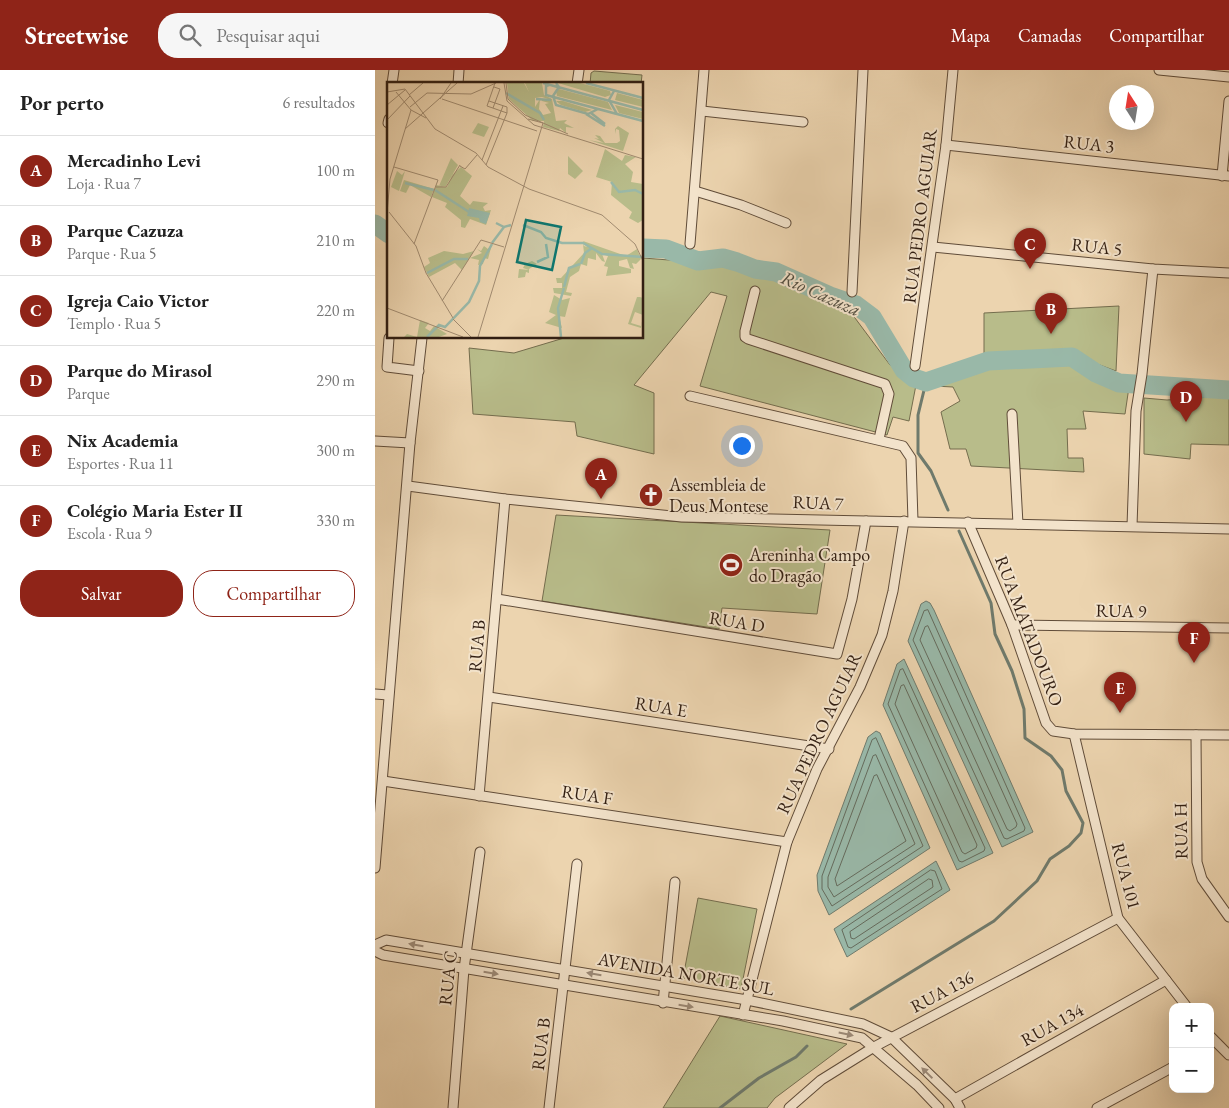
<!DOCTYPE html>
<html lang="pt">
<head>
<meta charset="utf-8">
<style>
  body { margin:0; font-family:"EB Garamond",serif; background:#f6f6f6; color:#222 }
  .controls { position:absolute; right:15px; bottom:15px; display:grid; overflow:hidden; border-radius:10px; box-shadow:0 5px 20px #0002 }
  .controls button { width:45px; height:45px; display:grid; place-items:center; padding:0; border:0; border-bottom:1px solid #e0e0e0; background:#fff; color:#222; font:25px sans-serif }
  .compass { position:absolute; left:734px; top:15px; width:45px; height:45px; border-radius:50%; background:#fff; box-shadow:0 5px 20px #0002; rotate:348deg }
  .you { position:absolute; left:366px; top:375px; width:18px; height:18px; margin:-12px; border:4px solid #fff; border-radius:50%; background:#1a73e8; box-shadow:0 0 0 8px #1a73e833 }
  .badge { display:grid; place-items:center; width:32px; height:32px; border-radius:50%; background:#8f2418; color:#fff; font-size:16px; font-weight:700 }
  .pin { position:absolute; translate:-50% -41px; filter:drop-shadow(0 1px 2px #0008) }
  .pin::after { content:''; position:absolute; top:26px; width:18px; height:15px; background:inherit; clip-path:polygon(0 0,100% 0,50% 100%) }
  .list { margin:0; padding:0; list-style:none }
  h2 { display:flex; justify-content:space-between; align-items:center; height:65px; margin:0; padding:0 20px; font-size:21px }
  h2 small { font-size:16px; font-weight:400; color:#767676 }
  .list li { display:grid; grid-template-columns:32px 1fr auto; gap:15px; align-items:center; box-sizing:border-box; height:70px; padding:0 20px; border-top:1px solid #e0e0e0 }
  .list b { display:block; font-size:19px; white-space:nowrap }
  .list p { margin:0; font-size:16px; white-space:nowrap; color:#767676 }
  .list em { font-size:16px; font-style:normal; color:#767676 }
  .actions { display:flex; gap:10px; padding:15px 20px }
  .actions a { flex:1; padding:11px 0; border:1px solid #8f2418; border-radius:20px; text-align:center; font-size:18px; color:#8f2418 }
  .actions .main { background:#8f2418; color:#fff }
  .icon { flex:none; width:28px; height:28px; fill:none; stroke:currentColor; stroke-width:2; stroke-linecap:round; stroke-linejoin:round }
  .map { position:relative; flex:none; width:854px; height:1038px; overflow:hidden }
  header { display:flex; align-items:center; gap:30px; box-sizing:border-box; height:70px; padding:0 25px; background:#8f2418; color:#fff }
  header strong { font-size:24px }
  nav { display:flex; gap:28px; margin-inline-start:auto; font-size:18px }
  .search { width:350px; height:45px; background:#f6f6f6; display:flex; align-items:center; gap:12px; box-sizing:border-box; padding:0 18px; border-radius:20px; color:#767676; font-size:19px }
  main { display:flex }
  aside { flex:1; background:#fff }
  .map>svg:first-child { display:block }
  .green { fill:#b8bc8a; stroke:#746d4e }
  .water { fill:#99b8a8; stroke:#6f7a6c }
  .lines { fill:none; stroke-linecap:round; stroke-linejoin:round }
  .shore { stroke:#656b5d; stroke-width:1 }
  .stream { stroke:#6f7a6c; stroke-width:3 }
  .river { stroke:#99b8a8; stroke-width:19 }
  .minor-casing { stroke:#604c39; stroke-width:11 }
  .minor { stroke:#f3e3cb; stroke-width:9 }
  .oneway { fill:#9c8a78 }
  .labels { text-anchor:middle; stroke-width:4; stroke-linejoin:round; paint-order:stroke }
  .street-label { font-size:18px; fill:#311e12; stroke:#f3e3cb }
  .poi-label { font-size:18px; fill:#311e12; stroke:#f3e3cb; text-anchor:start }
  .water-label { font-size:19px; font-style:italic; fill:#504c3f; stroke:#f3e3cb }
  .inset-river { fill:none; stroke:#99b8a8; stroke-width:2.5 }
  .inset-road { fill:none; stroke:#a18b70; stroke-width:1 }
  .view { fill:#0f766e; fill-opacity:0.15; stroke:#0f766e; stroke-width:2.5 }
  .inset-edge { fill:none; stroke:#311e12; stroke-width:2.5 }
</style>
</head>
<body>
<header>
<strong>Streetwise</strong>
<div class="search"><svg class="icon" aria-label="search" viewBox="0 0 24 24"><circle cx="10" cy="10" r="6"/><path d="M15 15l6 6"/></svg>Pesquisar aqui</div>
<nav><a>Mapa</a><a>Camadas</a><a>Compartilhar</a></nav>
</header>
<main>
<aside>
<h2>Por perto<small>6 resultados</small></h2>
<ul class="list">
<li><span class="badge">A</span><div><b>Mercadinho Levi</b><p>Loja · Rua 7</p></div><em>100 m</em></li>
<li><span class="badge">B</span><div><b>Parque Cazuza</b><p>Parque · Rua 5</p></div><em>210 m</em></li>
<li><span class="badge">C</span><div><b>Igreja Caio Victor</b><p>Templo · Rua 5</p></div><em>220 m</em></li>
<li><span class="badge">D</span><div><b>Parque do Mirasol</b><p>Parque</p></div><em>290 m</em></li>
<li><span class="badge">E</span><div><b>Nix Academia</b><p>Esportes · Rua 11</p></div><em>300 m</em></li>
<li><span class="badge">F</span><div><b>Colégio Maria Ester II</b><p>Escola · Rua 9</p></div><em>330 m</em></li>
</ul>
<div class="actions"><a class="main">Salvar</a><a>Compartilhar</a></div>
</aside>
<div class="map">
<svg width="854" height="1038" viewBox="0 0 854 1038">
  <rect width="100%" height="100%" fill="#ecd4af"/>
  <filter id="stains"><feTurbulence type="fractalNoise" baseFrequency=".004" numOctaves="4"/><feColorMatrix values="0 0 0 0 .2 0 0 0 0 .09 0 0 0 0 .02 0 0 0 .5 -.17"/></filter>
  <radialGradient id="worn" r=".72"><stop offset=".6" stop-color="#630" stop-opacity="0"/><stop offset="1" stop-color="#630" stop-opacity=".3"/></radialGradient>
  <!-- green -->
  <g class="green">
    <path d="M 219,1 L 267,5 L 266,14 L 215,14 L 216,3 Z"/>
    <path d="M 268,188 L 333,193 L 413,213 L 467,235 L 480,248 L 515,295 L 541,315 L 534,351 L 518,347 L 512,365 L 325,316 L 352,226 L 336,222 L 259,315 L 279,323 L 279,384 L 202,366 L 200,352 L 98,344 L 94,278 L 139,283 L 189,268 L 268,268 Z"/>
    <path d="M 744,236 L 741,301 L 698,285 L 609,289 L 609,243 Z"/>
    <path d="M 687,292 L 731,303 L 754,317 L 750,344 L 708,341 L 711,359 L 692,359 L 693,388 L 708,388 L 709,402 L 596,396 L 591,379 L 575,379 L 566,342 L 585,331 L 578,317 L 559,316 L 624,296 Z"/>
    <path d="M 836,327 L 854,328 L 854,375 L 816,374 L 815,389 L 769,384 L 769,328 L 792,330 Z"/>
    <path d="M 181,445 L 455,460 L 442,544 L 347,538 L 344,559 L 167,531 Z"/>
    <path d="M 323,828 L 382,839 L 366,919 L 308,908 Z"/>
    <path d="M 345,946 L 472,974 L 400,1028 L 392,1038 L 288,1038 Z"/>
  </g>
  <!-- water -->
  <g class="water">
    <path d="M 551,531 L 555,533 L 559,540 L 658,762 L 627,777 L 533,571 L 546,534 Z"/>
    <path d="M 529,589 L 618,783 L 582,800 L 508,635 L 522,594 Z"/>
    <path d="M 501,661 L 505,663 L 555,778 L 454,845 L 443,821 L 442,805 L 493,667 Z"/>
    <path d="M 561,791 L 575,820 L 472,887 L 459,859 Z"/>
  </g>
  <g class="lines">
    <!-- shore -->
    <g class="shore">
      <path d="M 553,540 L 650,758 L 649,761 L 632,769 L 629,768 L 538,570 L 549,541 Z"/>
      <path d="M 553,556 L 642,754 L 641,757 L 635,761 L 632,759 L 545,570 L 550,557 Z"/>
      <path d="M 528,599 L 610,778 L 609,781 L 587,792 L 584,791 L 513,634 L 525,600 Z"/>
      <path d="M 529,615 L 602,775 L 601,778 L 590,784 L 587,782 L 520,634 L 526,616 Z"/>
      <path d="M 501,668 L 548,776 L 457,836 L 447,819 L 447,806 L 497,670 Z"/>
      <path d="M 501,685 L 540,774 L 459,827 L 453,817 L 453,807 L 498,686 Z"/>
      <path d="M 502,705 L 531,771 L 462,816 L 460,809 L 499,706 Z"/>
      <path d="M 556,800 L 560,801 L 567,819 L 476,878 L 473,877 L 467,860 Z"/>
      <path d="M 554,809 L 557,810 L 558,817 L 479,869 L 476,868 L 475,862 Z"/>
    </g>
    <!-- stream -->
    <g class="stream">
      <path d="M 551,312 L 543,345 L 543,383 L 556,401 L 573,440"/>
      <path d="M 476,939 L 619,851 L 662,811 L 675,789 L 694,776 L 706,763 L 708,753 L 691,721 L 687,700 L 676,686 L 650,668 L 649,639 L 637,601 L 620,564 L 616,533 L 584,461"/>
      <path d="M 345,1038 L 384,1008 L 421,987 L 432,976"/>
    </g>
    <!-- river -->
    <g class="river">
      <path d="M 0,154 L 14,164"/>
      <path d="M 268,178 L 291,179 L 323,191 L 348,188 L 362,192 L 380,199 L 401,202 L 455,226 L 481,235 L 497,247 L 529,300 L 539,308 L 551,312 L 613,291 L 697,287 L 721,303 L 744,313 L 854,320"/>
    </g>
    <!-- minor casing -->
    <g class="minor-casing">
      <g id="minor">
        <path d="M 784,0 L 854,7"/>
        <path d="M 17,14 L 19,0"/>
        <path d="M 83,14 L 84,0"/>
        <path d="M 202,14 L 204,0"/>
        <path d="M 327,41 L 428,52"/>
        <path d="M 13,53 L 14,49"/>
        <path d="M 571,75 L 854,106"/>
        <path d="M 847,106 L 854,31"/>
        <path d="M 320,121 L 366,135 L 411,153"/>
        <path d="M 315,174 L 329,0"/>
        <path d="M 558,177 L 778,199 L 854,203"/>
        <path d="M 380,221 L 370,261 L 370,267 L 373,269 L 510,314 L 514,324 L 504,369"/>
        <path d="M 477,222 L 488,0"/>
        <path d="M 14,268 L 12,297 L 44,301"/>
        <path d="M 540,296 L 571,75 L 578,0"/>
        <path d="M 315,326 L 528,376 L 536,388 L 538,451"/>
        <path d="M 637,344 L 643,454"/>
        <path d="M 0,371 L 35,373"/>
        <path d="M 33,416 L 130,429 L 307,447 L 854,459"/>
        <path d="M 593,452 L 637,555 L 671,653 L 678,661 L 699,664 L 854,665"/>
        <path d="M 757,456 L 761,341 L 767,304 L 778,199"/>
        <path d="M 122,529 L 462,584 L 477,529 L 491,451"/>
        <path d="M 637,555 L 854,558"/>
        <path d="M 0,624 L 13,625"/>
        <path d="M 114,627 L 454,679"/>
        <path d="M 699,664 L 743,848 L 812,937"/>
        <path d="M 821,665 L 822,792 L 827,809 L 854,847"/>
        <path d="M 8,711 L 412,772"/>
        <path d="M 104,726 L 130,429"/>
        <path d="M 0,798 L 35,373 L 47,268"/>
        <path d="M 0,875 L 11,870 L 372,930 L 488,954 L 516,967 L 580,1029 L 585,1038"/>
        <path d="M 0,881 L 8,885 L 408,951 L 487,968 L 542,1015 L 564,1038"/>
        <path d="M 288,933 L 300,812"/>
        <path d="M 368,945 L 412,772 L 442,699 L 485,617 L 507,565 L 518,521 L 529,451"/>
        <path d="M 835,966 L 854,985"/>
        <path d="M 580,1029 L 791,910"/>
        <path d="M 78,1038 L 89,899 L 105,782"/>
        <path d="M 174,1038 L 202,794"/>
        <path d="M 414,1038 L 446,1010 L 499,977 L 743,848"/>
        <path d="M 722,1038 L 798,997"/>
      </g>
    </g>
    <!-- minor -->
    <use href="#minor" class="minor"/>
  </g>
  <!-- one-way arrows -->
  <defs><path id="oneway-solid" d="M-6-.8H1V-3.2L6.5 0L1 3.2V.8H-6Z" transform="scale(1.25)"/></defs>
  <g class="oneway">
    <use href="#oneway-solid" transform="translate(41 875) rotate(-170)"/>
    <use href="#oneway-solid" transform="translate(116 903) rotate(9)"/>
    <use href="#oneway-solid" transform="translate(219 904) rotate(-170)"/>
    <use href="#oneway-solid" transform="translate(311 936) rotate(9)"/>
    <use href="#oneway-solid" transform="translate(471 964) rotate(12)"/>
    <use href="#oneway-solid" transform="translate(552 1003) rotate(-136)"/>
  </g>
  <!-- icons -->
  <defs>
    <g id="church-disc" transform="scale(1.25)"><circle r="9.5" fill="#8f2418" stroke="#f3e3cb"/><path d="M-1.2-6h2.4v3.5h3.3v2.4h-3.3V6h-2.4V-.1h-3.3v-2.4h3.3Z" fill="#fff"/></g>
    <g id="stadium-disc" transform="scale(1.25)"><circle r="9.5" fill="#8f2418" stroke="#f3e3cb"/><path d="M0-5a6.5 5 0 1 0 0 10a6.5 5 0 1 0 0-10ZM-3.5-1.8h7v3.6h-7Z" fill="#fff"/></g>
  </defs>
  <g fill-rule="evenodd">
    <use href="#church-disc" x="276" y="425"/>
    <use href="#stadium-disc" x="356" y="495"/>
  </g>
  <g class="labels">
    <!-- street labels -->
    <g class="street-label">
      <text transform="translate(714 74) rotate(6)" y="6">RUA 3</text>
      <text transform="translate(545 146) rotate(-83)" y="6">RUA PEDRO AGUIAR</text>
      <text transform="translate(722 177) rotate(6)" y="6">RUA 5</text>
      <text transform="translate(443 433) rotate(2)" y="6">RUA 7</text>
      <text transform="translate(746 541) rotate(1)" y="6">RUA 9</text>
      <text transform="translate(362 552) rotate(9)" y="6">RUA D</text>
      <text transform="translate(654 561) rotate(69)" y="6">RUA MATADOURO</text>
      <text transform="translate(102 576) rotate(-85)" y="6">RUA B</text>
      <text transform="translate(286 637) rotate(9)" y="6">RUA E</text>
      <text transform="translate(444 663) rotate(-65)" y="6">RUA PEDRO AGUIAR</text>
      <text transform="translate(212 725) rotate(9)" y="6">RUA F</text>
      <text transform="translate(806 761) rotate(-91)" y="6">RUA H</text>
      <text transform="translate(751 806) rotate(75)" y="6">RUA 101</text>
      <text transform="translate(311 904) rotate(10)" y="6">AVENIDA NORTE SUL</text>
      <text transform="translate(73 908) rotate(-84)" y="6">RUA C</text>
      <text transform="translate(567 922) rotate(-28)" y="6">RUA 136</text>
      <text transform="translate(677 955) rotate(-29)" y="6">RUA 134</text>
      <text transform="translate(166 974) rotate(-83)" y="6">RUA B</text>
    </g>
    <!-- poi labels -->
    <g class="poi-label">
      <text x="294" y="421">Assembleia de<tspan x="294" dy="21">Deus Montese</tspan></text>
      <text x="374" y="491">Areninha Campo<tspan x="374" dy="21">do Dragão</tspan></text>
    </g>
    <!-- water labels -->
    <g class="water-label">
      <text transform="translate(446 223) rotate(24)" y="7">Rio Cazuza</text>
    </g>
  </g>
  <!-- overview -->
  <g transform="translate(12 12)">
    <rect width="256" height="256" fill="#ecd4af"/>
    <path d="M 120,1 L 137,1 L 142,10 L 138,1 L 155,1 L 157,13 L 165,17 L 169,39 L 180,38 L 177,41 L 187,46 L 179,45 L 179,51 L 173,46 L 172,49 L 156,45 L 157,39 L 146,39 L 122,17 ZM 155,15 L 164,18 L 155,17 L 155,19 L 162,21 L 158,22 L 164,31 L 156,33 L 152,27 L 153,17 L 148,25 L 148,16 ZM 171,1 L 193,1 L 223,9 L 224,13 L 218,15 ZM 172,7 L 221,20 L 225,28 L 170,14 L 169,9 ZM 230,11 L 256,18 L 256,25 L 228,18 ZM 169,19 L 176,19 L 205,28 L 198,30 L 174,23 ZM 228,23 L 256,30 L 256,37 L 232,31 ZM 91,41 L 102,45 L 97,55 L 85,51 ZM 231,44 L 242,51 L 236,69 L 202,58 L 217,61 L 207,56 L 212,57 L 208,53 L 213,54 L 218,61 L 230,61 L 233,59 L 232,48 L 229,47 L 229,52 L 228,47 ZM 218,67 L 235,79 L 238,73 L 249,75 L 238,82 L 246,90 L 244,100 L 256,102 L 256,138 L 251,141 L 242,136 L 245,130 L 224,113 L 225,100 L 209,95 ZM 181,74 L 196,89 L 188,97 L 181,92 ZM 64,76 L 71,83 L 59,104 L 52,104 ZM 74,85 L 85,94 L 73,114 L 83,123 L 86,119 L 101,121 L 96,125 L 98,129 L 104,128 L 99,143 L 83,137 L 78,146 L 74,145 L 74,138 L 58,125 L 60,121 L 45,115 L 49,103 L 60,105 L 65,93 ZM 10,89 L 15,93 L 18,89 L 12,109 L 4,105 ZM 17,98 L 47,107 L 44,115 L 23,103 L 19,111 L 13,109 ZM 196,159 L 239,174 L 250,167 L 254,177 L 249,182 L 245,181 L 247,187 L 243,186 L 240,177 L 232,179 L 232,184 L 244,187 L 244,191 L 219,194 L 221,185 L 217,184 L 221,174 L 215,172 L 218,180 L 215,179 L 209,171 L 209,178 L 201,176 L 200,184 L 194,182 L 192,189 L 183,195 L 179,210 L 185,211 L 184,214 L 167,211 L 166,206 L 175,206 L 175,201 L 170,201 L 169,196 L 174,196 L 197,171 L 196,162 L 197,164 L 200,165 ZM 105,162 L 101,177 L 97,176 L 96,182 L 91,183 L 92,178 L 83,176 L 95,171 L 90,167 L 94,169 L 97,164 L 101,167 ZM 57,169 L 76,172 L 87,169 L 75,188 L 68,181 L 42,195 L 37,185 L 43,181 L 41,176 ZM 145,179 L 150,182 L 142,187 L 142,191 L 139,190 L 138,195 L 131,196 L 132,187 L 142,188 L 136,186 L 138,182 ZM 167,213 L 175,218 L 183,216 L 178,235 L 172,234 L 175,246 L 158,241 L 169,233 L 162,230 ZM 250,215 L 256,215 L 253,216 L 256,216 L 256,233 L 248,230 L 244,241 L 254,244 L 256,235 L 254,246 L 241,242 ZM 33,238 L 42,241 L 38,246 L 43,249 L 47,244 L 60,252 L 52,255 L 17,255 L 20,252 L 30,255 Z" fill="#b8bc8a" fill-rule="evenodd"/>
    <path d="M 82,126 L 103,131 L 99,142 L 93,140 L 92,136 L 80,134 Z" fill="#99b8a8"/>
    <path class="inset-river" d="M 156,1 L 256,28M 169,1 L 172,5 L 166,14 L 169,23 L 201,32 L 211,27M 199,1 L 256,16M 162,3 L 159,4 L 159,13 L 256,39M 227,9 L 222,18 L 230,32M 119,11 L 153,31 L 157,38M 149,17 L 164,18M 204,31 L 218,42M 199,32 L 218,44M 224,100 L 232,110 L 248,108 L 256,112M 18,101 L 47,108M 48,108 L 82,130M 109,141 L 117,145 L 124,143M 136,143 L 154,150 L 159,156 L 175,161 L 196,161 L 215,172 L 256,175M 105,161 L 117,145M 150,180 L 161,175 L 159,162M 194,182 L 198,171 L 205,166M 40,191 L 67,177 L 81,177M 177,205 L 182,186 L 193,182M 40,255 L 52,243 L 58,245 L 82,220 L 92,199 L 93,184 L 105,162M 174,255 L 171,226 L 177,206"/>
    <path class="inset-road" d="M 108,1 L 100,24 L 120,31M 117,1 L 120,19 L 147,43 L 256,77M 119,1 L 121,17 L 138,33 L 181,52M 0,10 L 18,7 L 48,47 L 89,71 L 101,85 L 142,107 L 215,133 L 248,162 L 256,179M 9,10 L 24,28 L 39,36M 22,13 L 36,1M 53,17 L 64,1M 55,17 L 150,49M 102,19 L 120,25 L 120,31M 0,23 L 18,8M 23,25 L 40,11 L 84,12 L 109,1M 106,26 L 113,7 L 107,5M 0,38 L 23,14M 18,47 L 70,1M 95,78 L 116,24M 99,83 L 120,31M 73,84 L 78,87 L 90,73M 7,85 L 51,98 L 27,162M 49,105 L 59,105 L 73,83M 2,130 L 29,164 L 39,191 L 66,236M 0,131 L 3,97 L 24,28M 55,219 L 94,158 L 117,165M 0,226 L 76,255M 66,237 L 84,255M 91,255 L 156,41 L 141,37"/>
    <path class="view" d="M 139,138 L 174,145 L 165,188 L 130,180 Z"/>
    <rect width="256" height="256" class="inset-edge"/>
  </g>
  <rect width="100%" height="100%" filter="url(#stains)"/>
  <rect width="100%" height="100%" fill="url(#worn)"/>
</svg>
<div class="controls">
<button>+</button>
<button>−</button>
</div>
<svg class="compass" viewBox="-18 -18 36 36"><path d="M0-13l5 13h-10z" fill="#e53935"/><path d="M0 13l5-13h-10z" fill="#767676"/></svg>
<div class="you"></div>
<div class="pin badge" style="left:226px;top:429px">A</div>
<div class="pin badge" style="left:676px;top:264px">B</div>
<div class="pin badge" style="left:655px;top:199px">C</div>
<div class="pin badge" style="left:811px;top:352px">D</div>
<div class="pin badge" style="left:745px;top:643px">E</div>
<div class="pin badge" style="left:819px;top:593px">F</div>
</div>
</main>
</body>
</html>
